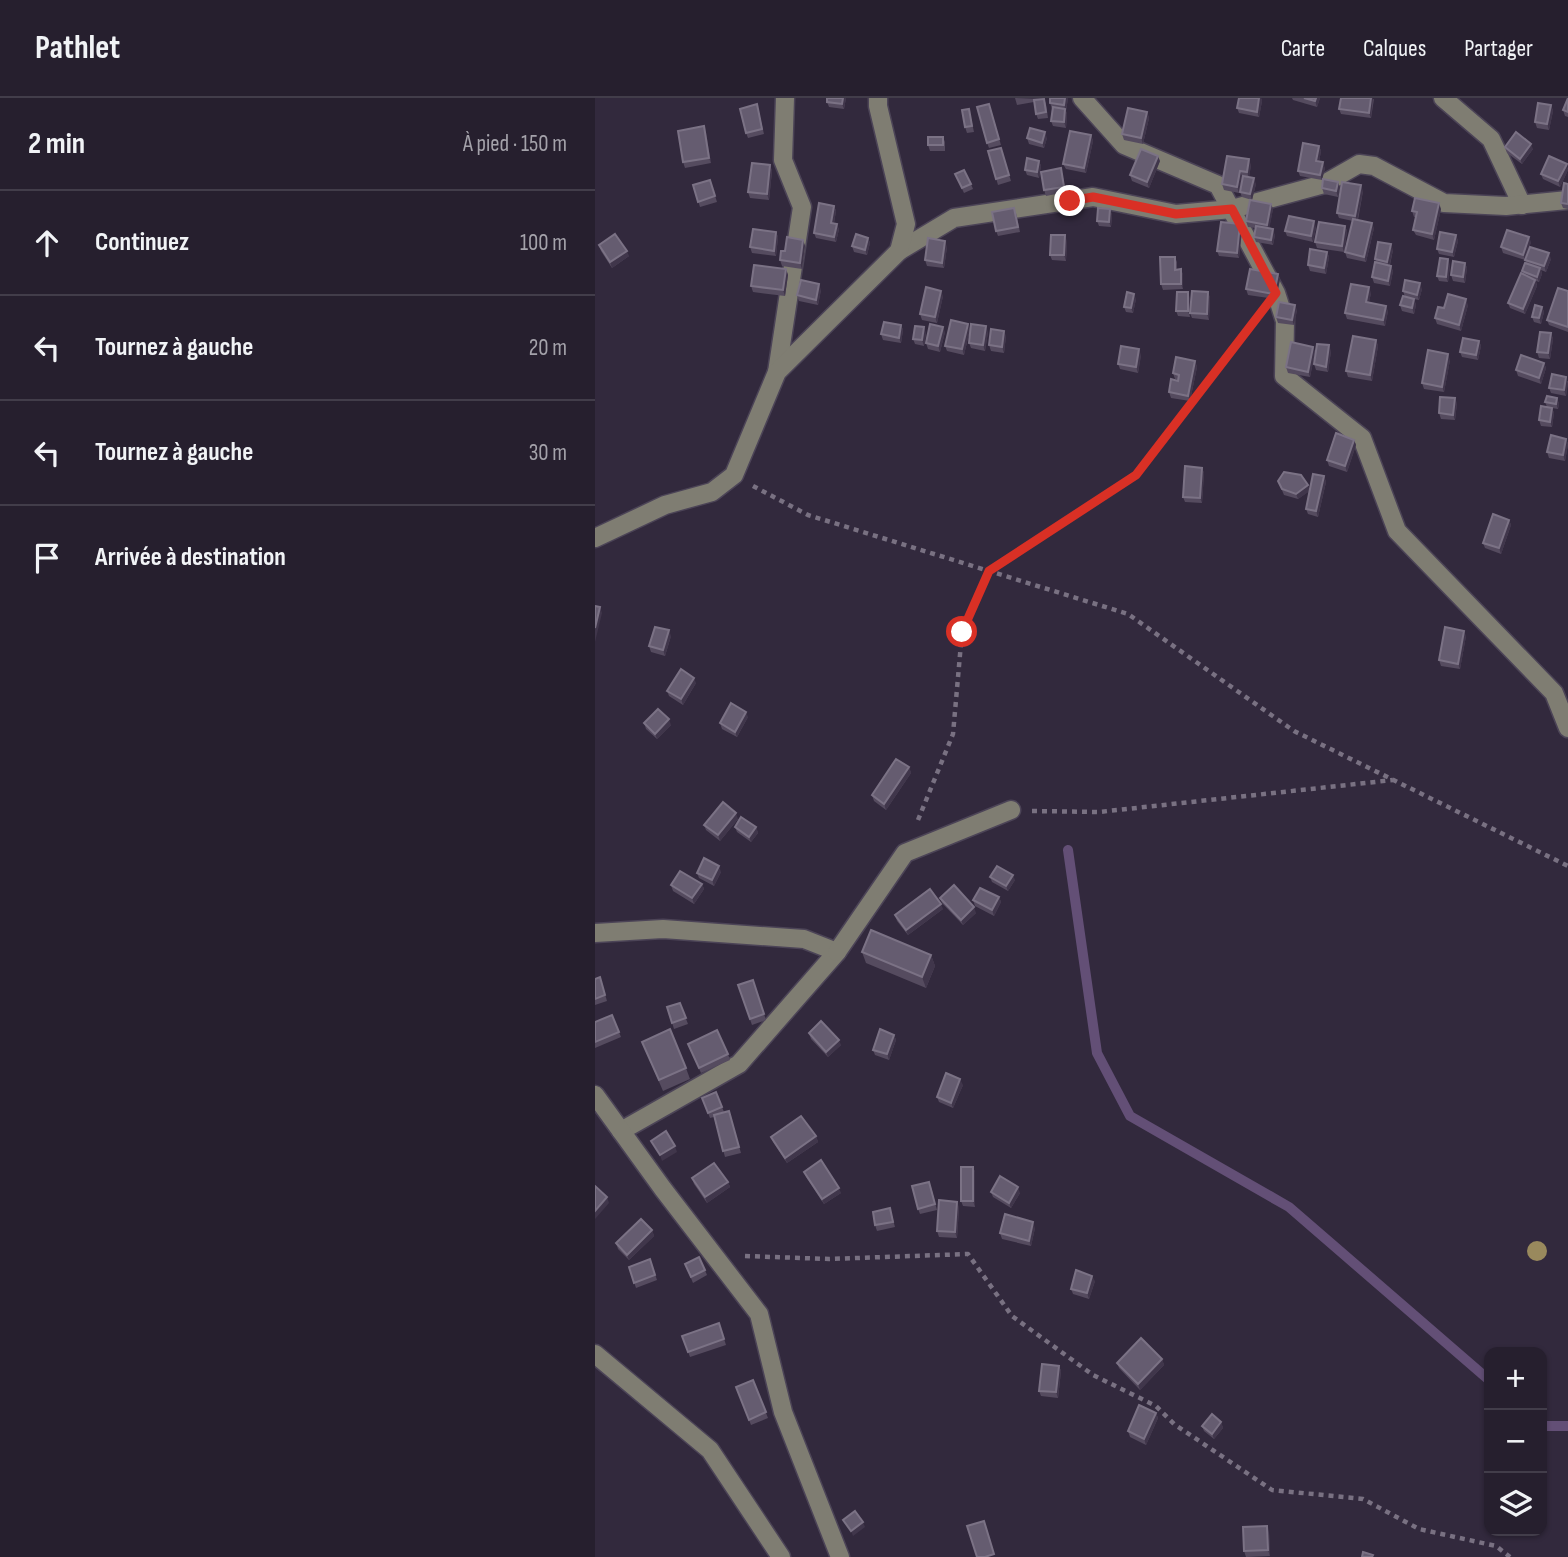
<!DOCTYPE html>
<html lang="fr">
<head>
<meta charset="utf-8">
<style>
  body { margin:0; font-family:"Sofia Sans Condensed",sans-serif; background:#322c3a; color:#f1f3f6 }
  .controls { position:absolute; right:21px; bottom:21px; display:grid; overflow:hidden; border-radius:14px; box-shadow:0 2px 5px #0004 }
  .controls button { width:63px; height:63px; display:grid; place-items:center; padding:0; border:0; border-bottom:2px solid #423d4a; background:#261f2e; color:#f1f3f6; font:35px sans-serif }
  .stop { position:absolute; width:21px; height:21px; margin:-16px; border:5px solid #d93025; border-radius:50%; background:#fff }
  .stop.end { background:#d93025; border-color:#fff; box-shadow:0 2px 7px #0008 }
  .list { margin:0; padding:0; list-style:none }
  h2 { display:flex; justify-content:space-between; align-items:center; height:91px; margin:0; padding:0 28px; font-size:30px }
  h2 small { font-size:23px; font-weight:400; color:#a4a2aa }
  .list li { display:grid; grid-template-columns:46px 1fr auto; gap:21px; align-items:center; box-sizing:border-box; height:105px; padding:0 28px; border-top:2px solid #423d4a }
  .list b { display:block; font-size:26px; white-space:nowrap }
  .list em { font-size:23px; font-style:normal; color:#a4a2aa }
  .icon { flex:none; width:38px; height:38px; fill:none; stroke:currentColor; stroke-width:2; stroke-linecap:round; stroke-linejoin:round }
  .map { position:relative; flex:none; width:973px; height:1459px; overflow:hidden }
  header { display:flex; align-items:center; gap:42px; box-sizing:border-box; height:98px; padding:0 35px; background:#261f2e; border-bottom:2px solid #423d4a }
  header strong { font-size:33px }
  nav { display:flex; gap:38px; margin-inline-start:auto; font-size:24px }
  main { display:flex }
  aside { flex:1; background:#261f2e }
  .map>svg:first-child { display:block }
  .lines { fill:none; stroke-linecap:round; stroke-linejoin:round }
  .stream { stroke:#634f76; stroke-width:10 }
  .minor-casing { stroke:#4c4457; stroke-width:21 }
  .path { stroke:#797182; stroke-width:4.5; stroke-dasharray:5 5; stroke-linecap:butt }
  .minor { stroke:#7f7d72; stroke-width:18 }
  .tree { fill:#99895d }
  .wall { fill:#554b5f }
  .shaded-wall { fill:#40364b }
  .building { fill:#655c70; stroke:#7b7285; stroke-width:2 }
  .route { stroke:#d93025; stroke-width:9 }
</style>
</head>
<body>
<header>
<strong>Pathlet</strong>
<nav><a>Carte</a><a>Calques</a><a>Partager</a></nav>
</header>
<main>
<aside>
<h2>2 min<small>À pied · 150 m</small></h2>
<ul class="list">
<li><svg class="icon" aria-label="ahead" viewBox="0 0 24 24"><path d="M12 20V5M6 11l6-6 6 6"/></svg><div><b>Continuez</b></div><em>100 m</em></li>
<li><svg class="icon" aria-label="left" viewBox="0 0 24 24"><path d="M17 20v-9H6M10 6l-5 5 5 5"/></svg><div><b>Tournez à gauche</b></div><em>20 m</em></li>
<li><svg class="icon" aria-label="left" viewBox="0 0 24 24"><path d="M17 20v-9H6M10 6l-5 5 5 5"/></svg><div><b>Tournez à gauche</b></div><em>30 m</em></li>
<li><svg class="icon" aria-label="arrive" viewBox="0 0 24 24"><path d="M6 21V4h12l-3 4 3 4H6"/></svg><div><b>Arrivée à destination</b></div></li>
</ul>
</aside>
<div class="map">
<svg width="973" height="1459" viewBox="0 0 973 1459">
  <rect width="100%" height="100%" fill="#32293d"/>
  <g class="lines">
    <!-- stream -->
    <g class="stream">
      <path d="M 473,752 L 502,955 L 535,1018 L 694,1109 L 894,1282"/>
      <path d="M 947,1328 L 973,1328"/>
    </g>
    <!-- minor casing -->
    <g class="minor-casing">
      <g id="minor">
        <path d="M 487,0 L 529,47 L 623,87 L 681,195 L 690,223 L 689,278 L 767,340 L 802,433 L 959,595 L 973,630"/>
        <path d="M 848,0 L 896,41 L 927,107"/>
        <path d="M 304,153 L 359,120 L 498,99 L 581,116 L 637,111 L 729,86 L 764,66 L 779,68 L 849,105 L 911,108 L 973,102"/>
        <path d="M 182,274 L 207,109 L 188,62 L 190,0"/>
        <path d="M 0,440 L 70,407 L 117,394 L 139,377 L 182,274 L 304,153 L 311,126 L 283,8 L 283,0"/>
        <path d="M 0,835 L 68,831 L 209,841 L 242,854 L 144,966 L 26,1033"/>
        <path d="M 242,854 L 310,755 L 416,712"/>
        <path d="M 0,997 L 68,1091 L 164,1216 L 188,1314 L 245,1459"/>
        <path d="M 0,1256 L 115,1352 L 186,1459"/>
      </g>
    </g>
    <!-- path -->
    <g class="path">
      <path d="M 158,388 L 213,417 L 533,516 L 699,633 L 973,768"/>
      <path d="M 437,713 L 504,714 L 798,682"/>
      <path d="M 323,722 L 358,636 L 367,534 L 394,473 L 541,377 L 664,218"/>
      <path d="M 150,1158 L 234,1161 L 373,1156 L 417,1218 L 498,1277 L 561,1308 L 579,1326 L 677,1392 L 768,1401 L 824,1431 L 901,1448 L 915,1459"/>
    </g>
    <!-- minor -->
    <use href="#minor" class="minor"/>
  </g>
  <!-- trees -->
  <circle class="tree" cx="942" cy="1153" r="10"/>
  <!-- wall -->
  <g class="wall">
    <path d="M 232,0 L 251,0 L 249,11 L 234,9 L 232,4 Z"/>
    <path d="M 420,0 L 449,1 L 451,6 L 453,20 L 443,21 L 441,16 L 439,4 L 422,7 Z"/>
    <path d="M 473,0 L 471,13 L 472,16 L 471,30 L 458,28 L 456,23 L 457,11 L 455,5 Z"/>
    <path d="M 644,0 L 666,0 L 667,3 L 664,19 L 644,15 L 642,10 Z"/>
    <path d="M 697,0 L 725,0 L 722,9 L 698,2 Z"/>
    <path d="M 973,0 L 973,19 L 970,18 L 968,12 Z"/>
    <path d="M 779,1 L 776,20 L 746,16 L 744,11 Z"/>
    <path d="M 162,6 L 169,36 L 153,40 L 151,35 Z"/>
    <path d="M 956,7 L 958,13 L 954,32 L 942,30 L 940,24 Z"/>
    <path d="M 374,11 L 379,34 L 372,35 L 370,29 Z"/>
    <path d="M 396,12 L 406,47 L 394,50 L 392,45 Z"/>
    <path d="M 552,14 L 554,20 L 548,46 L 529,42 L 527,36 Z"/>
    <path d="M 109,28 L 116,65 L 90,70 L 88,64 Z"/>
    <path d="M 496,37 L 498,43 L 491,75 L 471,71 L 468,66 Z"/>
    <path d="M 348,39 L 350,44 L 350,53 L 335,53 L 333,47 Z"/>
    <path d="M 432,40 L 452,40 L 449,50 L 434,46 Z"/>
    <path d="M 724,48 L 726,53 L 724,64 L 730,70 L 727,82 L 705,78 L 703,73 Z"/>
    <path d="M 910,49 L 938,51 L 927,66 L 912,55 Z"/>
    <path d="M 406,50 L 416,83 L 403,87 L 393,53 Z"/>
    <path d="M 632,58 L 656,67 L 654,79 L 661,86 L 657,102 L 647,99 L 645,94 L 648,78 L 647,78 L 644,95 L 629,92 L 627,86 Z"/>
    <path d="M 444,63 L 446,68 L 444,80 L 432,77 L 430,72 Z"/>
    <path d="M 565,63 L 554,90 L 537,83 L 535,77 Z"/>
    <path d="M 175,67 L 177,73 L 174,102 L 155,100 L 153,94 Z"/>
    <path d="M 466,70 L 471,94 L 451,98 L 449,92 Z"/>
    <path d="M 973,70 L 973,72 L 965,89 L 948,81 L 946,76 Z"/>
    <path d="M 360,76 L 376,86 L 378,91 L 369,95 Z"/>
    <path d="M 115,82 L 122,104 L 105,109 L 98,87 Z"/>
    <path d="M 743,84 L 745,90 L 743,99 L 729,96 L 727,90 Z"/>
    <path d="M 973,86 L 973,111 L 968,110 L 966,105 Z"/>
    <path d="M 768,93 L 763,122 L 779,130 L 771,164 L 752,160 L 750,154 L 758,123 L 744,120 L 742,115 Z"/>
    <path d="M 676,106 L 678,111 L 674,130 L 680,137 L 678,147 L 661,144 L 659,139 L 661,130 L 653,129 L 651,123 Z"/>
    <path d="M 239,108 L 241,113 L 239,125 L 244,131 L 241,144 L 221,140 L 219,135 Z"/>
    <path d="M 515,111 L 517,117 L 516,129 L 504,128 L 502,123 Z"/>
    <path d="M 846,111 L 839,142 L 821,137 L 818,132 L 821,119 L 819,119 L 817,113 Z"/>
    <path d="M 421,115 L 425,134 L 403,138 L 401,133 Z"/>
    <path d="M 750,128 L 752,133 L 749,154 L 722,150 L 720,144 Z"/>
    <path d="M 721,129 L 718,144 L 692,138 L 690,133 Z"/>
    <path d="M 647,132 L 644,160 L 624,158 L 622,153 Z"/>
    <path d="M 181,134 L 183,139 L 181,158 L 157,155 L 155,149 Z"/>
    <path d="M 861,137 L 863,143 L 859,159 L 844,156 L 842,151 Z"/>
    <path d="M 273,140 L 275,145 L 272,157 L 259,154 L 257,148 Z"/>
    <path d="M 208,142 L 210,148 L 207,171 L 187,168 L 185,162 L 190,153 Z"/>
    <path d="M 472,143 L 471,163 L 457,162 L 455,157 Z"/>
    <path d="M 936,144 L 930,162 L 908,155 L 906,149 Z"/>
    <path d="M 4,147 L 34,158 L 17,170 L 6,153 Z"/>
    <path d="M 352,149 L 349,170 L 332,168 L 330,162 Z"/>
    <path d="M 798,152 L 795,167 L 798,173 L 795,188 L 779,185 L 777,179 L 781,164 L 780,161 Z"/>
    <path d="M 732,154 L 734,159 L 731,176 L 715,173 L 713,167 Z"/>
    <path d="M 580,159 L 582,164 L 582,172 L 586,171 L 588,177 L 588,191 L 568,192 L 566,186 Z"/>
    <path d="M 956,161 L 951,174 L 946,172 L 947,176 L 944,184 L 941,183 L 942,188 L 930,216 L 915,210 L 913,205 L 928,176 L 927,173 L 931,165 L 930,162 Z"/>
    <path d="M 870,165 L 872,170 L 870,185 L 858,183 L 856,177 Z"/>
    <path d="M 855,167 L 853,184 L 844,183 L 842,178 Z"/>
    <path d="M 191,171 L 193,177 L 190,198 L 158,194 L 156,188 Z"/>
    <path d="M 685,181 L 681,201 L 653,197 L 651,191 Z"/>
    <path d="M 827,191 L 824,202 L 813,200 L 819,201 L 821,207 L 819,216 L 807,213 L 805,207 L 810,199 L 808,193 Z"/>
    <path d="M 226,192 L 223,207 L 204,203 L 202,197 Z"/>
    <path d="M 973,193 L 973,234 L 954,227 L 952,222 Z"/>
    <path d="M 613,194 L 615,200 L 614,222 L 597,220 L 595,215 Z"/>
    <path d="M 776,195 L 774,204 L 793,213 L 790,228 L 752,221 L 750,215 Z"/>
    <path d="M 348,198 L 342,225 L 327,222 L 325,216 Z"/>
    <path d="M 595,200 L 595,219 L 583,218 L 581,213 Z"/>
    <path d="M 541,201 L 538,215 L 531,214 L 529,209 Z"/>
    <path d="M 873,207 L 866,233 L 842,226 L 840,220 L 849,210 Z"/>
    <path d="M 947,209 L 949,214 L 946,226 L 939,224 L 937,219 Z"/>
    <path d="M 702,212 L 699,227 L 683,225 L 681,219 Z"/>
    <path d="M 306,227 L 308,232 L 306,245 L 288,242 L 286,236 Z"/>
    <path d="M 375,231 L 369,257 L 352,253 L 350,248 Z"/>
    <path d="M 350,234 L 345,254 L 333,251 L 331,245 Z"/>
    <path d="M 393,234 L 390,253 L 376,250 L 374,245 Z"/>
    <path d="M 331,235 L 329,248 L 320,246 L 318,241 Z"/>
    <path d="M 956,235 L 958,241 L 955,261 L 944,260 L 942,254 Z"/>
    <path d="M 411,238 L 409,255 L 396,253 L 394,247 Z"/>
    <path d="M 781,242 L 783,248 L 777,283 L 753,279 L 751,273 Z"/>
    <path d="M 884,243 L 886,248 L 883,262 L 867,259 L 865,254 Z"/>
    <path d="M 718,249 L 720,254 L 715,279 L 693,275 L 691,269 Z"/>
    <path d="M 736,253 L 733,274 L 721,272 L 719,266 Z"/>
    <path d="M 546,257 L 543,275 L 525,271 L 523,266 Z"/>
    <path d="M 855,262 L 849,294 L 829,291 L 827,285 Z"/>
    <path d="M 600,263 L 602,269 L 595,303 L 576,300 L 574,294 L 583,282 L 580,281 L 578,275 Z"/>
    <path d="M 949,265 L 951,270 L 946,286 L 923,278 L 921,272 Z"/>
    <path d="M 973,283 L 971,298 L 956,295 L 954,290 Z"/>
    <path d="M 962,300 L 964,306 L 963,311 L 957,310 L 959,315 L 957,329 L 946,328 L 944,322 L 952,309 L 950,304 Z"/>
    <path d="M 862,305 L 860,322 L 846,321 L 844,315 Z"/>
    <path d="M 971,341 L 973,346 L 970,363 L 954,360 L 952,354 Z"/>
    <path d="M 759,342 L 761,347 L 752,374 L 734,368 L 732,362 Z"/>
    <path d="M 607,370 L 609,375 L 607,405 L 590,404 L 588,399 Z"/>
    <path d="M 729,378 L 731,384 L 723,419 L 713,416 L 711,411 L 714,393 L 703,401 L 689,397 L 683,383 L 715,391 Z"/>
    <path d="M 914,422 L 916,427 L 906,456 L 890,450 L 888,445 Z"/>
    <path d="M 76,538 L 70,558 L 56,554 L 54,548 Z"/>
    <path d="M 871,538 L 865,571 L 846,568 L 844,562 Z"/>
    <path d="M 101,585 L 88,607 L 74,598 L 72,593 Z"/>
    <path d="M 153,619 L 142,639 L 127,631 L 125,625 Z"/>
    <path d="M 49,625 L 76,627 L 62,641 L 51,631 Z"/>
    <path d="M 314,669 L 316,675 L 291,712 L 279,703 L 277,697 Z"/>
    <path d="M 143,721 L 125,743 L 111,732 L 109,727 Z"/>
    <path d="M 140,729 L 161,729 L 163,735 L 156,744 L 142,734 Z"/>
    <path d="M 126,774 L 119,788 L 104,780 L 102,775 Z"/>
    <path d="M 395,779 L 420,782 L 413,793 L 397,784 Z"/>
    <path d="M 107,786 L 109,791 L 99,806 L 78,793 L 76,787 Z"/>
    <path d="M 404,799 L 406,804 L 399,818 L 380,808 L 378,802 Z"/>
    <path d="M 345,800 L 381,815 L 368,827 L 347,805 Z"/>
    <path d="M 348,811 L 313,837 L 302,823 L 300,817 Z"/>
    <path d="M 267,854 L 336,857 L 340,868 L 331,890 L 271,865 Z"/>
    <path d="M 5,879 L 12,903 L 0,907 L 0,881 Z"/>
    <path d="M 158,882 L 171,922 L 157,927 L 143,887 Z"/>
    <path d="M 85,905 L 93,926 L 79,931 L 72,909 Z"/>
    <path d="M 0,924 L 24,934 L 26,939 L 0,950 Z"/>
    <path d="M 214,935 L 246,947 L 233,959 L 216,941 Z"/>
    <path d="M 299,937 L 301,942 L 294,962 L 280,957 L 278,952 Z"/>
    <path d="M 47,944 L 91,970 L 95,981 L 68,993 Z"/>
    <path d="M 93,946 L 133,956 L 135,962 L 106,975 Z"/>
    <path d="M 368,987 L 358,1010 L 344,1004 L 342,999 Z"/>
    <path d="M 107,1000 L 127,1009 L 129,1014 L 134,1013 L 146,1055 L 130,1059 L 119,1019 L 115,1020 Z"/>
    <path d="M 221,1038 L 223,1044 L 192,1065 L 178,1044 L 176,1039 Z"/>
    <path d="M 378,1069 L 380,1074 L 380,1109 L 368,1108 L 366,1103 Z"/>
    <path d="M 209,1074 L 246,1095 L 229,1106 L 211,1079 Z"/>
    <path d="M 97,1080 L 133,1084 L 135,1089 L 112,1105 L 99,1086 Z"/>
    <path d="M 336,1089 L 342,1112 L 325,1116 L 323,1111 Z"/>
    <path d="M 396,1094 L 425,1095 L 416,1110 L 398,1099 Z"/>
    <path d="M 364,1109 L 362,1140 L 344,1139 L 342,1133 Z"/>
    <path d="M 295,1110 L 300,1129 L 282,1133 L 280,1127 Z"/>
    <path d="M 440,1130 L 436,1148 L 407,1141 L 405,1135 Z"/>
    <path d="M 57,1132 L 59,1138 L 34,1162 L 23,1151 L 21,1145 Z"/>
    <path d="M 55,1161 L 62,1182 L 41,1190 L 34,1169 Z"/>
    <path d="M 90,1166 L 110,1172 L 112,1177 L 98,1185 Z"/>
    <path d="M 500,1183 L 494,1201 L 478,1196 L 476,1191 Z"/>
    <path d="M 124,1225 L 131,1247 L 95,1259 L 87,1238 Z"/>
    <path d="M 567,1261 L 569,1267 L 545,1292 L 524,1270 L 522,1265 Z"/>
    <path d="M 464,1268 L 466,1273 L 463,1300 L 446,1298 L 444,1293 Z"/>
    <path d="M 158,1282 L 173,1320 L 156,1327 L 141,1289 Z"/>
    <path d="M 561,1315 L 563,1320 L 551,1347 L 535,1339 L 533,1333 Z"/>
    <path d="M 626,1324 L 628,1330 L 619,1341 L 609,1333 L 607,1328 Z"/>
    <path d="M 674,1434 L 675,1458 L 651,1459 L 649,1453 Z"/>
  </g>
  <!-- shaded-wall -->
  <g class="shaded-wall">
    <path d="M 248,0 L 251,0 L 249,11 L 247,6 Z"/>
    <path d="M 470,0 L 473,0 L 471,13 L 469,7 Z"/>
    <path d="M 664,0 L 666,0 L 667,3 L 664,19 L 662,14 Z"/>
    <path d="M 721,0 L 725,0 L 722,9 L 720,3 Z"/>
    <path d="M 776,0 L 778,0 L 776,20 L 774,15 Z"/>
    <path d="M 956,7 L 958,13 L 954,32 L 952,26 Z"/>
    <path d="M 470,11 L 472,16 L 471,30 L 469,24 Z"/>
    <path d="M 552,14 L 554,20 L 548,46 L 546,40 Z"/>
    <path d="M 109,28 L 111,34 L 116,65 L 114,60 Z"/>
    <path d="M 450,34 L 452,40 L 449,50 L 447,45 Z"/>
    <path d="M 496,37 L 498,43 L 491,75 L 489,70 Z"/>
    <path d="M 936,46 L 938,51 L 927,66 L 925,61 Z"/>
    <path d="M 724,48 L 726,53 L 723,69 L 721,63 Z"/>
    <path d="M 563,58 L 565,63 L 554,90 L 552,84 Z"/>
    <path d="M 654,61 L 656,67 L 654,80 L 652,74 Z"/>
    <path d="M 444,63 L 446,68 L 444,80 L 442,74 Z"/>
    <path d="M 728,64 L 730,70 L 727,82 L 725,77 Z"/>
    <path d="M 972,66 L 973,72 L 965,89 L 963,83 Z"/>
    <path d="M 175,67 L 177,73 L 174,102 L 172,96 Z"/>
    <path d="M 645,73 L 647,78 L 644,95 L 642,89 Z"/>
    <path d="M 659,80 L 661,86 L 657,102 L 655,96 Z"/>
    <path d="M 743,84 L 745,90 L 743,99 L 741,93 Z"/>
    <path d="M 766,87 L 768,93 L 762,123 L 760,118 Z"/>
    <path d="M 844,105 L 846,111 L 839,142 L 837,136 Z"/>
    <path d="M 676,106 L 678,111 L 674,133 L 672,127 Z"/>
    <path d="M 239,108 L 241,113 L 238,130 L 236,125 Z"/>
    <path d="M 515,111 L 517,117 L 516,129 L 514,124 Z"/>
    <path d="M 719,123 L 721,129 L 718,144 L 716,138 Z"/>
    <path d="M 777,125 L 779,130 L 771,164 L 769,159 Z"/>
    <path d="M 242,126 L 244,131 L 241,144 L 239,139 Z"/>
    <path d="M 645,126 L 647,132 L 644,160 L 642,155 Z"/>
    <path d="M 750,128 L 752,133 L 749,154 L 747,148 Z"/>
    <path d="M 678,131 L 680,137 L 678,147 L 676,142 Z"/>
    <path d="M 181,134 L 183,139 L 181,158 L 179,153 Z"/>
    <path d="M 470,137 L 472,143 L 471,163 L 469,157 Z"/>
    <path d="M 861,137 L 863,143 L 859,159 L 857,154 Z"/>
    <path d="M 934,139 L 936,144 L 930,162 L 928,157 Z"/>
    <path d="M 273,140 L 275,145 L 272,157 L 270,152 Z"/>
    <path d="M 208,142 L 210,148 L 207,171 L 205,165 Z"/>
    <path d="M 350,143 L 352,149 L 349,170 L 347,165 Z"/>
    <path d="M 796,146 L 798,152 L 794,169 L 792,164 Z"/>
    <path d="M 32,153 L 34,158 L 17,170 L 15,164 Z"/>
    <path d="M 732,154 L 734,159 L 731,176 L 729,170 Z"/>
    <path d="M 954,155 L 956,161 L 951,174 L 949,168 Z"/>
    <path d="M 853,161 L 855,167 L 853,184 L 851,179 Z"/>
    <path d="M 870,165 L 872,170 L 870,185 L 868,179 Z"/>
    <path d="M 796,168 L 798,173 L 795,188 L 793,183 Z"/>
    <path d="M 945,170 L 947,176 L 944,184 L 942,179 Z"/>
    <path d="M 191,171 L 193,177 L 190,198 L 188,192 Z"/>
    <path d="M 586,171 L 588,177 L 588,191 L 586,186 Z"/>
    <path d="M 683,176 L 685,181 L 681,201 L 679,196 Z"/>
    <path d="M 940,182 L 942,188 L 930,216 L 928,211 Z"/>
    <path d="M 825,185 L 827,191 L 824,202 L 822,197 Z"/>
    <path d="M 224,186 L 226,192 L 223,207 L 221,202 Z"/>
    <path d="M 774,189 L 776,195 L 773,209 L 771,204 Z"/>
    <path d="M 346,193 L 348,198 L 342,225 L 340,219 Z"/>
    <path d="M 593,194 L 595,200 L 595,219 L 593,213 Z"/>
    <path d="M 613,194 L 615,200 L 614,222 L 612,216 Z"/>
    <path d="M 539,196 L 541,201 L 538,215 L 536,210 Z"/>
    <path d="M 819,201 L 821,207 L 819,216 L 817,210 Z"/>
    <path d="M 871,201 L 873,207 L 866,233 L 864,227 Z"/>
    <path d="M 700,207 L 702,212 L 699,227 L 697,222 Z"/>
    <path d="M 791,208 L 793,213 L 790,228 L 788,222 Z"/>
    <path d="M 947,209 L 949,214 L 946,226 L 944,220 Z"/>
    <path d="M 373,226 L 375,231 L 369,257 L 367,251 Z"/>
    <path d="M 306,227 L 308,232 L 306,245 L 304,240 Z"/>
    <path d="M 391,228 L 393,234 L 390,253 L 388,247 Z"/>
    <path d="M 329,229 L 331,235 L 329,248 L 327,242 Z"/>
    <path d="M 348,229 L 350,234 L 345,254 L 343,248 Z"/>
    <path d="M 409,233 L 411,238 L 409,255 L 407,249 Z"/>
    <path d="M 956,235 L 958,241 L 955,261 L 953,255 Z"/>
    <path d="M 781,242 L 783,248 L 777,283 L 775,277 Z"/>
    <path d="M 884,243 L 886,248 L 883,262 L 881,257 Z"/>
    <path d="M 734,247 L 736,253 L 733,274 L 731,269 Z"/>
    <path d="M 718,249 L 720,254 L 715,279 L 713,274 Z"/>
    <path d="M 544,251 L 546,257 L 543,275 L 541,269 Z"/>
    <path d="M 853,256 L 855,262 L 849,294 L 847,289 Z"/>
    <path d="M 600,263 L 602,269 L 595,303 L 593,298 Z"/>
    <path d="M 949,265 L 951,270 L 946,286 L 944,280 Z"/>
    <path d="M 971,279 L 973,286 L 971,298 L 969,292 Z"/>
    <path d="M 860,300 L 862,305 L 860,322 L 858,317 Z"/>
    <path d="M 962,300 L 964,306 L 963,311 L 961,306 Z"/>
    <path d="M 957,310 L 959,315 L 957,329 L 955,324 Z"/>
    <path d="M 971,341 L 973,346 L 970,363 L 968,357 Z"/>
    <path d="M 759,342 L 761,347 L 752,374 L 750,368 Z"/>
    <path d="M 607,370 L 609,375 L 607,405 L 605,400 Z"/>
    <path d="M 729,378 L 731,384 L 723,419 L 721,413 Z"/>
    <path d="M 713,387 L 715,393 L 703,401 L 701,396 Z"/>
    <path d="M 914,422 L 916,427 L 906,456 L 904,450 Z"/>
    <path d="M 5,509 L 7,515 L 0,544 L 0,530 Z"/>
    <path d="M 74,532 L 76,538 L 70,558 L 68,552 Z"/>
    <path d="M 869,533 L 871,538 L 865,571 L 863,566 Z"/>
    <path d="M 99,580 L 101,585 L 88,607 L 86,601 Z"/>
    <path d="M 151,614 L 153,619 L 142,639 L 140,634 Z"/>
    <path d="M 74,621 L 76,627 L 62,641 L 60,636 Z"/>
    <path d="M 314,669 L 316,675 L 291,712 L 289,706 Z"/>
    <path d="M 141,715 L 143,721 L 125,743 L 123,737 Z"/>
    <path d="M 161,729 L 163,735 L 156,744 L 154,739 Z"/>
    <path d="M 124,768 L 126,774 L 119,788 L 117,782 Z"/>
    <path d="M 418,777 L 420,782 L 413,793 L 411,788 Z"/>
    <path d="M 107,786 L 109,791 L 99,806 L 97,800 Z"/>
    <path d="M 404,799 L 406,804 L 399,818 L 397,812 Z"/>
    <path d="M 346,806 L 348,811 L 313,837 L 311,832 Z"/>
    <path d="M 379,809 L 381,815 L 368,827 L 366,822 Z"/>
    <path d="M 336,857 L 340,868 L 331,890 L 327,879 Z"/>
    <path d="M 299,937 L 301,942 L 294,962 L 292,956 Z"/>
    <path d="M 244,942 L 246,947 L 233,959 L 231,954 Z"/>
    <path d="M 365,981 L 368,987 L 358,1010 L 356,1005 Z"/>
    <path d="M 221,1038 L 223,1044 L 192,1065 L 190,1060 Z"/>
    <path d="M 80,1048 L 82,1054 L 67,1063 L 65,1057 Z"/>
    <path d="M 378,1069 L 380,1074 L 380,1109 L 378,1103 Z"/>
    <path d="M 133,1084 L 135,1089 L 112,1105 L 110,1099 Z"/>
    <path d="M 423,1089 L 425,1095 L 416,1110 L 414,1105 Z"/>
    <path d="M 244,1090 L 246,1095 L 229,1106 L 227,1101 Z"/>
    <path d="M 12,1099 L 14,1105 L 0,1121 L 0,1113 Z"/>
    <path d="M 362,1104 L 364,1109 L 362,1140 L 360,1134 Z"/>
    <path d="M 438,1124 L 440,1130 L 436,1148 L 434,1143 Z"/>
    <path d="M 57,1132 L 59,1138 L 34,1162 L 32,1157 Z"/>
    <path d="M 497,1178 L 500,1183 L 494,1201 L 492,1195 Z"/>
    <path d="M 567,1261 L 569,1267 L 545,1292 L 543,1286 Z"/>
    <path d="M 464,1268 L 466,1273 L 463,1300 L 461,1294 Z"/>
    <path d="M 561,1315 L 563,1320 L 551,1347 L 549,1341 Z"/>
    <path d="M 626,1324 L 628,1330 L 619,1341 L 617,1336 Z"/>
    <path d="M 268,1424 L 270,1429 L 258,1438 L 256,1433 Z"/>
    <path d="M 672,1428 L 674,1434 L 675,1458 L 673,1452 Z"/>
  </g>
  <!-- building -->
  <g class="building">
    <path d="M 232,0 L 248,0 L 247,6 L 232,4 Z"/>
    <path d="M 455,0 L 470,0 L 469,7 L 455,5 Z"/>
    <path d="M 644,0 L 664,0 L 662,14 L 642,10 Z"/>
    <path d="M 709,0 L 721,0 L 720,3 Z"/>
    <path d="M 746,0 L 776,0 L 774,15 L 744,11 Z"/>
    <path d="M 973,0 L 973,14 L 968,12 Z"/>
    <path d="M 449,1 L 451,14 L 441,16 L 439,2 Z"/>
    <path d="M 943,5 L 956,7 L 952,26 L 940,24 Z"/>
    <path d="M 162,6 L 167,31 L 151,35 L 145,11 Z"/>
    <path d="M 394,6 L 404,41 L 392,45 L 382,9 Z"/>
    <path d="M 458,9 L 470,11 L 469,24 L 456,23 Z"/>
    <path d="M 533,10 L 552,14 L 546,40 L 527,36 Z"/>
    <path d="M 374,11 L 377,28 L 370,29 L 367,12 Z"/>
    <path d="M 109,28 L 114,60 L 88,64 L 83,33 Z"/>
    <path d="M 435,30 L 450,34 L 447,45 L 432,40 Z"/>
    <path d="M 475,33 L 496,37 L 489,70 L 468,66 Z"/>
    <path d="M 921,34 L 936,46 L 925,61 L 910,49 Z"/>
    <rect x="333" y="39" width="15" height="8"/>
    <path d="M 708,45 L 724,48 L 721,63 L 728,64 L 725,77 L 703,73 Z"/>
    <path d="M 406,50 L 414,77 L 401,81 L 393,53 Z"/>
    <path d="M 546,51 L 563,58 L 552,84 L 535,77 Z"/>
    <path d="M 632,58 L 654,61 L 652,74 L 645,73 L 642,89 L 627,86 Z"/>
    <path d="M 954,58 L 972,66 L 963,83 L 946,76 Z"/>
    <path d="M 432,60 L 444,63 L 442,74 L 430,72 Z"/>
    <path d="M 157,65 L 175,67 L 172,96 L 153,94 Z"/>
    <path d="M 466,70 L 469,89 L 449,92 L 446,74 Z"/>
    <path d="M 369,72 L 376,86 L 367,90 L 360,76 Z"/>
    <path d="M 648,78 L 659,80 L 655,96 L 645,94 Z"/>
    <path d="M 728,81 L 743,84 L 741,93 L 727,90 Z"/>
    <path d="M 115,82 L 120,98 L 103,104 L 98,87 Z"/>
    <path d="M 747,84 L 766,87 L 760,118 L 742,115 Z"/>
    <path d="M 969,85 L 973,86 L 973,106 L 966,105 Z"/>
    <path d="M 820,100 L 844,105 L 837,136 L 818,132 L 822,114 L 817,113 Z"/>
    <path d="M 655,102 L 676,106 L 672,127 L 651,123 Z"/>
    <path d="M 224,105 L 239,108 L 236,125 L 242,126 L 239,139 L 219,135 Z"/>
    <path d="M 419,110 L 423,129 L 401,133 L 397,114 Z"/>
    <path d="M 503,110 L 515,111 L 514,124 L 502,123 Z"/>
    <path d="M 694,118 L 719,123 L 716,138 L 690,133 Z"/>
    <path d="M 758,121 L 777,125 L 769,159 L 750,154 Z"/>
    <path d="M 626,124 L 645,126 L 642,155 L 622,153 Z"/>
    <path d="M 724,124 L 750,128 L 747,148 L 720,144 Z"/>
    <path d="M 661,128 L 678,131 L 676,142 L 659,139 Z"/>
    <path d="M 158,131 L 181,134 L 179,153 L 155,149 Z"/>
    <path d="M 912,132 L 934,139 L 928,157 L 906,149 Z"/>
    <path d="M 845,134 L 861,137 L 857,154 L 842,151 Z"/>
    <path d="M 20,136 L 32,153 L 15,164 L 4,147 Z"/>
    <path d="M 261,136 L 273,140 L 270,152 L 257,148 Z"/>
    <path d="M 456,137 L 470,137 L 469,157 L 455,157 Z"/>
    <path d="M 192,139 L 208,142 L 205,165 L 185,162 L 186,153 L 190,153 Z"/>
    <path d="M 333,140 L 350,143 L 347,165 L 330,162 Z"/>
    <path d="M 783,144 L 796,146 L 792,164 L 780,161 Z"/>
    <path d="M 935,149 L 954,155 L 949,168 L 930,162 Z"/>
    <path d="M 715,151 L 732,154 L 729,170 L 713,167 Z"/>
    <path d="M 565,159 L 580,159 L 580,172 L 586,171 L 586,186 L 566,186 Z"/>
    <path d="M 845,160 L 853,161 L 851,179 L 842,178 Z"/>
    <path d="M 858,163 L 870,165 L 868,179 L 856,177 Z"/>
    <path d="M 780,164 L 796,168 L 793,183 L 777,179 Z"/>
    <path d="M 930,165 L 945,170 L 942,179 L 927,173 Z"/>
    <path d="M 159,167 L 191,171 L 188,192 L 156,188 Z"/>
    <path d="M 655,171 L 683,176 L 679,196 L 651,191 Z"/>
    <path d="M 926,175 L 940,182 L 928,211 L 913,205 Z"/>
    <path d="M 206,182 L 224,186 L 221,202 L 202,197 Z"/>
    <path d="M 810,182 L 825,185 L 822,197 L 808,193 Z"/>
    <path d="M 756,186 L 774,189 L 771,204 L 791,208 L 788,222 L 750,215 Z"/>
    <path d="M 331,189 L 346,193 L 340,219 L 325,216 Z"/>
    <path d="M 963,190 L 973,193 L 973,229 L 952,222 Z"/>
    <path d="M 597,193 L 613,194 L 612,216 L 595,215 Z"/>
    <path d="M 532,194 L 539,196 L 536,210 L 529,209 Z"/>
    <path d="M 582,194 L 593,194 L 593,213 L 581,213 Z"/>
    <path d="M 853,196 L 871,201 L 864,227 L 840,220 L 843,209 L 849,210 Z"/>
    <path d="M 808,198 L 819,201 L 817,210 L 805,207 Z"/>
    <path d="M 684,204 L 700,207 L 697,222 L 681,219 Z"/>
    <path d="M 940,207 L 947,209 L 944,220 L 937,219 Z"/>
    <path d="M 356,222 L 373,226 L 367,251 L 350,248 Z"/>
    <path d="M 289,224 L 306,227 L 304,240 L 286,236 Z"/>
    <path d="M 335,226 L 348,229 L 343,248 L 331,245 Z"/>
    <path d="M 376,226 L 391,228 L 388,247 L 374,245 Z"/>
    <path d="M 320,228 L 329,229 L 327,242 L 318,241 Z"/>
    <path d="M 396,231 L 409,233 L 407,249 L 394,247 Z"/>
    <path d="M 945,234 L 956,235 L 953,255 L 942,254 Z"/>
    <path d="M 758,238 L 781,242 L 775,277 L 751,273 Z"/>
    <path d="M 868,240 L 884,243 L 881,257 L 865,254 Z"/>
    <path d="M 696,244 L 718,249 L 713,274 L 691,269 Z"/>
    <path d="M 722,246 L 734,247 L 731,269 L 719,266 Z"/>
    <path d="M 526,248 L 544,251 L 541,269 L 523,266 Z"/>
    <path d="M 833,252 L 853,256 L 847,289 L 827,285 Z"/>
    <path d="M 926,257 L 949,265 L 944,280 L 921,272 Z"/>
    <path d="M 581,259 L 600,263 L 593,298 L 574,294 L 576,281 L 583,283 L 584,277 L 578,275 Z"/>
    <path d="M 957,276 L 971,279 L 969,292 L 954,290 Z"/>
    <path d="M 952,298 L 962,300 L 961,306 L 950,304 Z"/>
    <path d="M 845,299 L 860,300 L 858,317 L 844,315 Z"/>
    <path d="M 946,308 L 957,310 L 955,324 L 944,322 Z"/>
    <path d="M 741,335 L 759,342 L 750,368 L 732,362 Z"/>
    <path d="M 956,337 L 971,341 L 968,357 L 952,354 Z"/>
    <path d="M 590,368 L 607,370 L 605,400 L 588,399 Z"/>
    <path d="M 689,374 L 706,377 L 713,387 L 701,396 L 687,391 L 683,383 Z"/>
    <path d="M 718,376 L 729,378 L 721,413 L 711,411 Z"/>
    <path d="M 898,416 L 914,422 L 904,450 L 888,445 Z"/>
    <path d="M 0,508 L 5,509 L 0,530 Z"/>
    <path d="M 60,529 L 74,532 L 68,552 L 54,548 Z"/>
    <path d="M 850,529 L 869,533 L 863,566 L 844,562 Z"/>
    <path d="M 86,571 L 99,580 L 86,601 L 72,593 Z"/>
    <path d="M 136,605 L 151,614 L 140,634 L 125,625 Z"/>
    <path d="M 63,611 L 74,621 L 60,636 L 49,625 Z"/>
    <path d="M 301,661 L 314,669 L 289,706 L 277,697 Z"/>
    <path d="M 128,704 L 141,715 L 123,737 L 109,727 Z"/>
    <path d="M 146,719 L 161,729 L 154,739 L 140,729 Z"/>
    <path d="M 109,760 L 124,768 L 117,782 L 102,775 Z"/>
    <path d="M 402,768 L 418,777 L 411,788 L 395,779 Z"/>
    <path d="M 85,773 L 107,786 L 97,800 L 76,787 Z"/>
    <path d="M 359,787 L 379,809 L 366,822 L 345,800 Z"/>
    <path d="M 385,790 L 404,799 L 397,812 L 378,802 Z"/>
    <path d="M 335,791 L 346,806 L 311,832 L 300,817 Z"/>
    <path d="M 276,832 L 336,857 L 327,879 L 267,854 Z"/>
    <path d="M 5,879 L 10,897 L 0,901 L 0,881 Z"/>
    <path d="M 158,882 L 169,916 L 155,921 L 143,887 Z"/>
    <path d="M 85,905 L 91,920 L 77,925 L 72,909 Z"/>
    <path d="M 17,917 L 24,934 L 0,944 L 0,924 Z"/>
    <path d="M 226,923 L 244,942 L 231,954 L 214,935 Z"/>
    <path d="M 75,931 L 91,970 L 64,982 L 47,944 Z"/>
    <path d="M 285,931 L 299,937 L 292,956 L 278,952 Z"/>
    <path d="M 122,932 L 133,956 L 104,970 L 93,946 Z"/>
    <path d="M 351,975 L 365,981 L 356,1005 L 342,999 Z"/>
    <path d="M 121,994 L 127,1009 L 113,1015 L 107,1000 Z"/>
    <path d="M 134,1013 L 144,1049 L 128,1053 L 119,1017 Z"/>
    <path d="M 206,1018 L 221,1038 L 190,1060 L 176,1039 Z"/>
    <path d="M 71,1033 L 80,1048 L 65,1057 L 56,1043 Z"/>
    <path d="M 226,1062 L 244,1090 L 227,1101 L 209,1074 Z"/>
    <path d="M 119,1065 L 133,1084 L 110,1099 L 97,1080 Z"/>
    <rect x="366" y="1069" width="12" height="34"/>
    <path d="M 405,1078 L 423,1089 L 414,1105 L 396,1094 Z"/>
    <path d="M 334,1084 L 340,1106 L 323,1111 L 317,1088 Z"/>
    <path d="M 0,1088 L 12,1099 L 0,1113 Z"/>
    <path d="M 344,1102 L 362,1104 L 360,1134 L 342,1133 Z"/>
    <path d="M 295,1110 L 298,1124 L 280,1127 L 278,1114 Z"/>
    <path d="M 410,1116 L 438,1124 L 434,1143 L 405,1135 Z"/>
    <path d="M 46,1121 L 57,1132 L 32,1157 L 21,1145 Z"/>
    <path d="M 104,1159 L 110,1172 L 96,1179 L 90,1166 Z"/>
    <path d="M 55,1161 L 60,1177 L 39,1185 L 34,1169 Z"/>
    <path d="M 481,1172 L 497,1178 L 492,1195 L 476,1191 Z"/>
    <path d="M 124,1225 L 129,1241 L 93,1254 L 87,1238 Z"/>
    <path d="M 546,1240 L 567,1261 L 543,1286 L 522,1265 Z"/>
    <path d="M 447,1266 L 464,1268 L 461,1294 L 444,1293 Z"/>
    <path d="M 158,1282 L 171,1314 L 154,1322 L 141,1289 Z"/>
    <path d="M 544,1307 L 561,1315 L 549,1341 L 533,1333 Z"/>
    <path d="M 617,1316 L 626,1324 L 617,1336 L 607,1328 Z"/>
    <path d="M 260,1413 L 268,1424 L 256,1433 L 248,1422 Z"/>
    <path d="M 389,1423 L 399,1456 L 390,1459 L 382,1459 L 372,1428 Z"/>
    <path d="M 672,1428 L 673,1452 L 649,1453 L 648,1429 Z"/>
    <path d="M 768,1454 L 778,1457 L 777,1459 L 767,1459 Z"/>
  </g>
  <g class="lines">
    <!-- route -->
    <path class="route" d="M 367,534 L 394,473 L 541,377 L 681,195 L 637,111 L 581,116 L 498,99 L 475,103"/>
  </g>
</svg>
<div class="controls">
<button>+</button>
<button>−</button>
<button><svg class="icon" aria-label="layers" viewBox="0 0 24 24"><path d="M12 4l9 5-9 5-9-5zM3 14l9 5 9-5"/></svg></button>
</div>
<div class="stop" style="left:367px;top:534px"></div>
<div class="stop end" style="left:475px;top:103px"></div>
</div>
</main>
</body>
</html>
